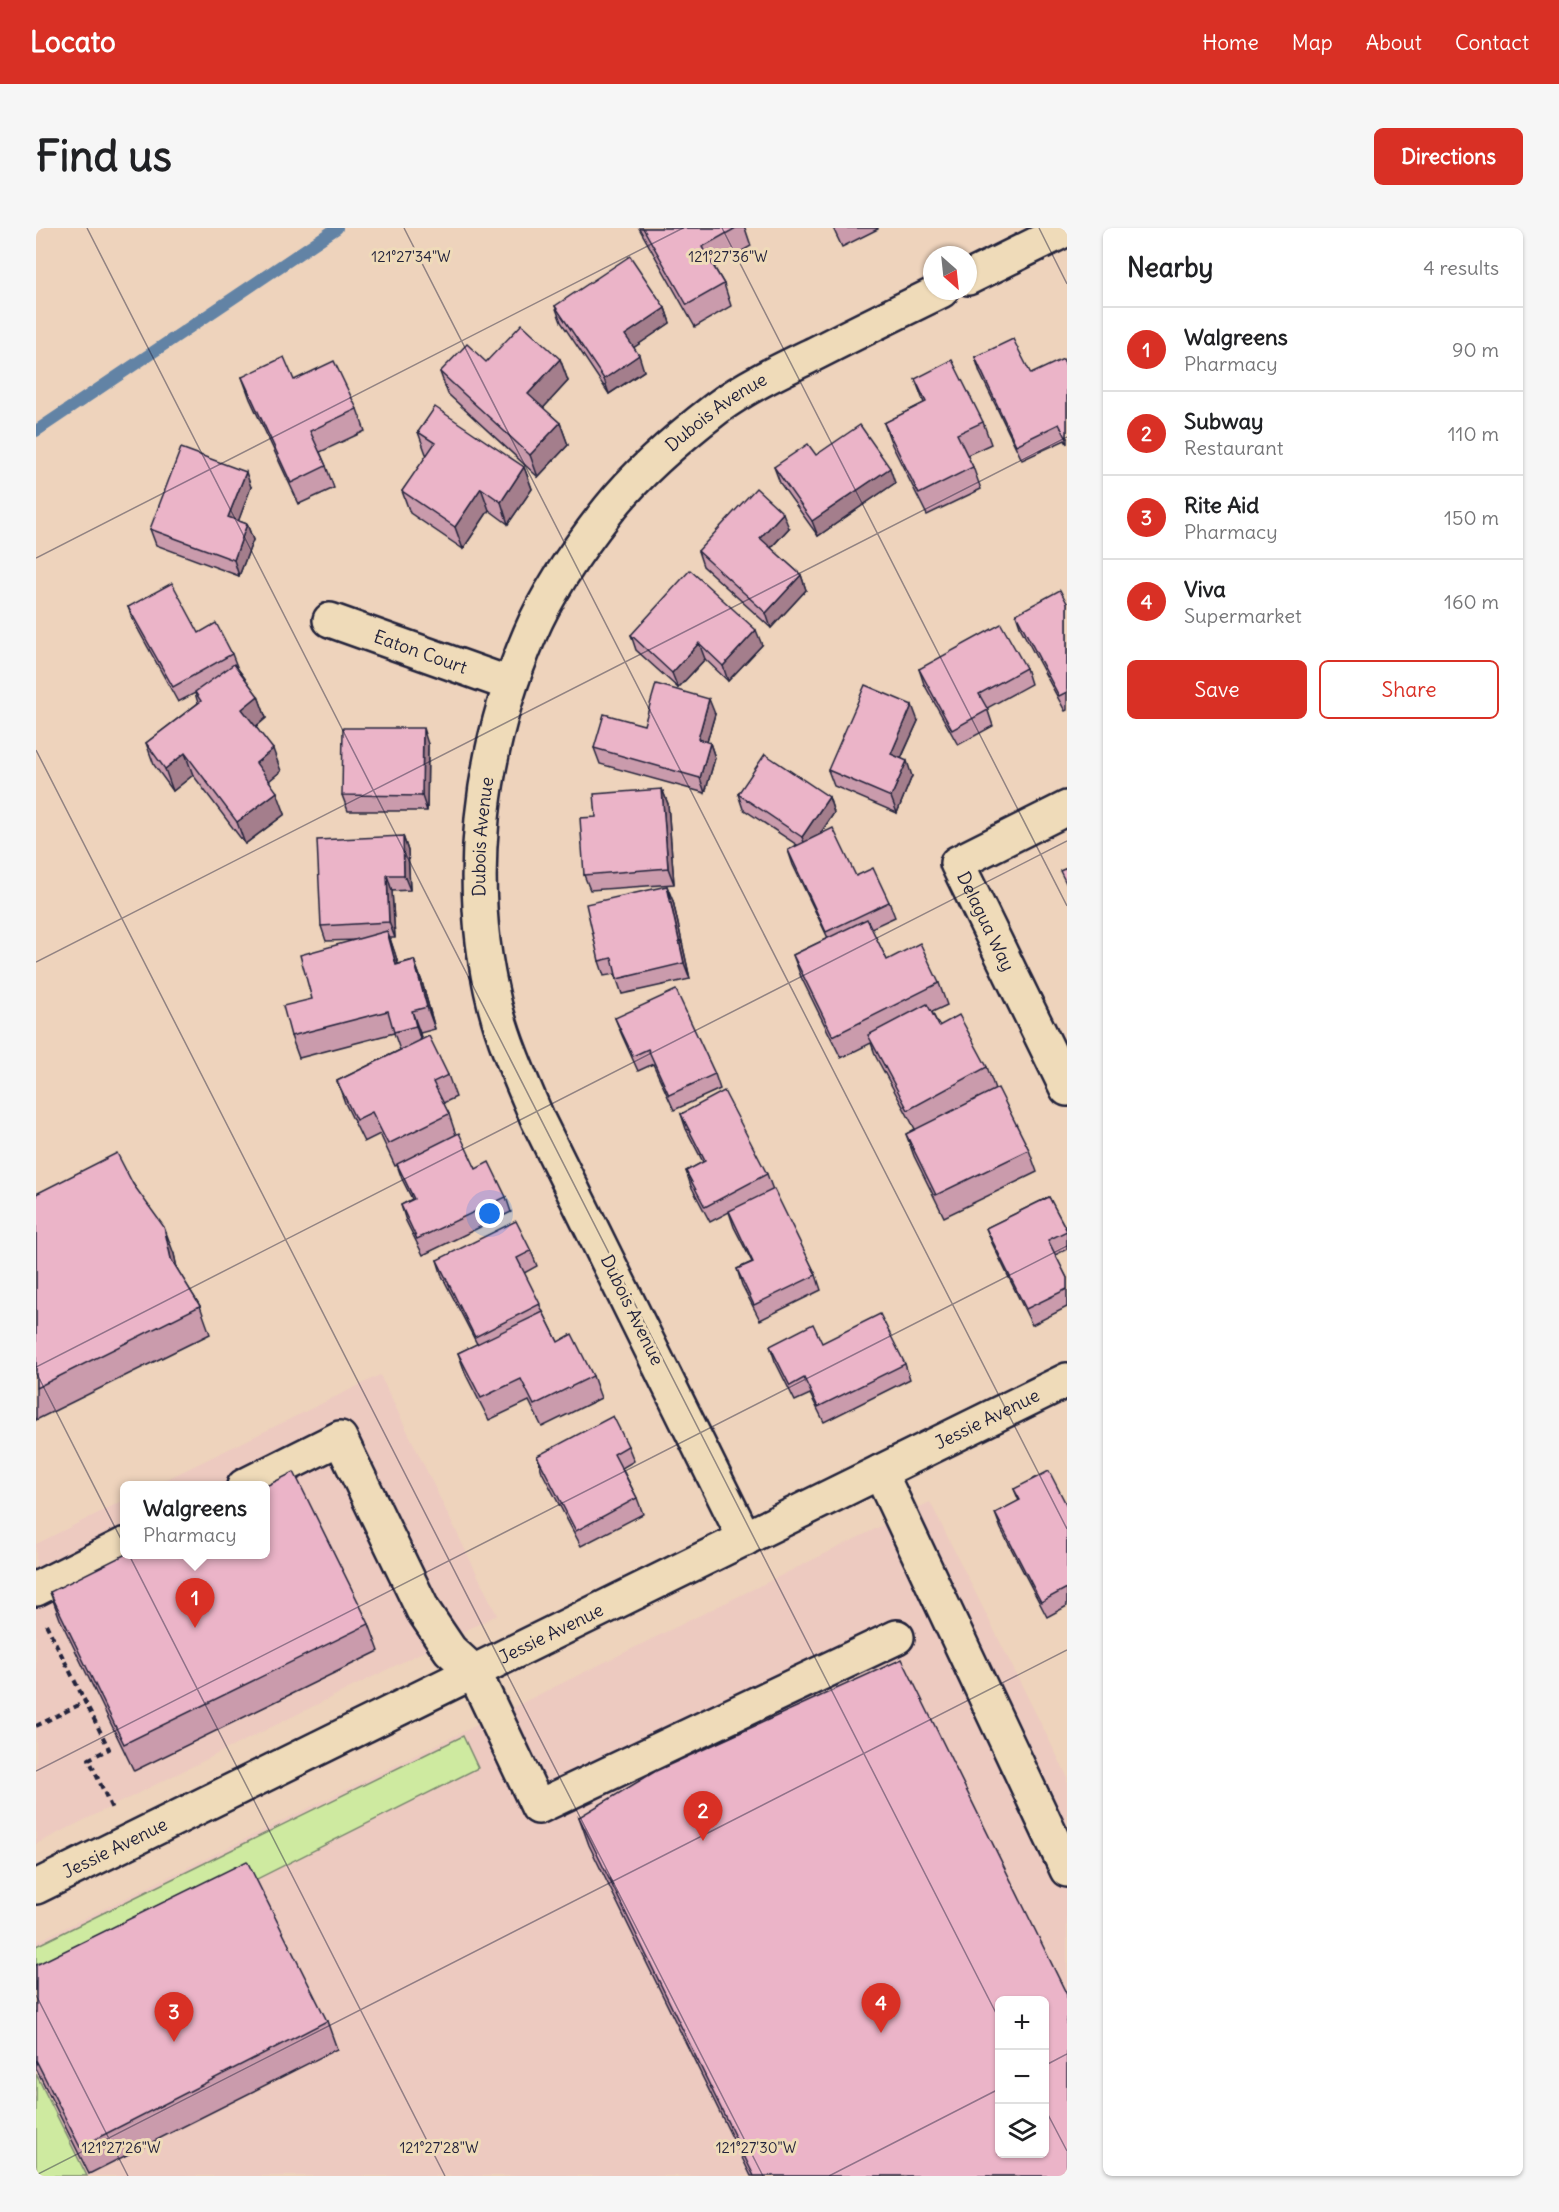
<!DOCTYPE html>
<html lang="en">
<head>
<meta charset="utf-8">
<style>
  body { margin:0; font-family:Delius,sans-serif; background:#f6f6f6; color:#202124 }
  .controls { position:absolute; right:18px; bottom:18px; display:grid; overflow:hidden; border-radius:9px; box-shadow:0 2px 4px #0004 }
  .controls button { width:54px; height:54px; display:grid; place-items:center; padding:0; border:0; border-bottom:2px solid #e0e0e0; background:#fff; color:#202124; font:30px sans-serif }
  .compass { position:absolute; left:887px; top:18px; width:54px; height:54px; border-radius:50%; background:#fff; box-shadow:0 2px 4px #0004; rotate:153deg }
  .you { position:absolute; left:454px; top:986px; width:21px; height:21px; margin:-15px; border:4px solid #fff; border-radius:50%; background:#1a73e8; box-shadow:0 0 0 9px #1a73e833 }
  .badge { display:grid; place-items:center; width:39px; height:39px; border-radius:50%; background:#d93025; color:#fff; font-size:20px; font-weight:700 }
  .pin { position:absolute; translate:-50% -50px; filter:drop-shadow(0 2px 3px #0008) }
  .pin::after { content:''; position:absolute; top:32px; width:21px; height:18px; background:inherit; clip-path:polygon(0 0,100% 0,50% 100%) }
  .popup { position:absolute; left:84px; top:1253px; width:150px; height:78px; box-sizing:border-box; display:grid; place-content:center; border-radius:9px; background:#fff; filter:drop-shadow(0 2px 4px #0005); font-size:20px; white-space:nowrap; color:#757577 }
  .popup b { font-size:22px; color:#202124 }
  .popup::after { content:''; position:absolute; left:50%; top:100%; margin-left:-12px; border:12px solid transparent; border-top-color:#fff }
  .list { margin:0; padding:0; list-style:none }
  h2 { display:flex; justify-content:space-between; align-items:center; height:78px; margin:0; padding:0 24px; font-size:26px }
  h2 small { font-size:20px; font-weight:400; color:#757577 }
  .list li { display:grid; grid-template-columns:39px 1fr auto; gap:18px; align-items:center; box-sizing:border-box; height:84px; padding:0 24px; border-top:2px solid #e0e0e0 }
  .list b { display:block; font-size:22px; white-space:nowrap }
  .list p { margin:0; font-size:20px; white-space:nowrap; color:#757577 }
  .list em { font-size:20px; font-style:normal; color:#757577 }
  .actions { display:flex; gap:12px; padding:18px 24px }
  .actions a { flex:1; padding:14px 0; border:2px solid #d93025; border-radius:9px; text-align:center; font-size:21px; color:#d93025 }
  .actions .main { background:#d93025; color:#fff }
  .icon { flex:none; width:33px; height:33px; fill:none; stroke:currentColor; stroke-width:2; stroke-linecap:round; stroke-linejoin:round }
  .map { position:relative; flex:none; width:1031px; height:1948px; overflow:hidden; border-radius:9px }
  header { display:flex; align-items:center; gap:36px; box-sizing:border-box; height:84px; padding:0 30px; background:#d93025; color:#fff }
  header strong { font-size:28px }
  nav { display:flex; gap:33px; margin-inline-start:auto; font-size:21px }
  .intro { display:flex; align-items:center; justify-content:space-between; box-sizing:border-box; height:144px; padding:0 36px }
  h1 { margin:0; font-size:42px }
  .button { padding:15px 27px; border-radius:9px; background:#d93025; color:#fff; font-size:21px; font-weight:700 }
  main { display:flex; gap:36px; padding:0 36px }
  aside { flex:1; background:#fff; border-radius:9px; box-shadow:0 2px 4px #0004 }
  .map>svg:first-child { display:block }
  .built { fill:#edcac0; fill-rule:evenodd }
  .green { fill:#ceeaa0; stroke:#78866e; stroke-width:1.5 }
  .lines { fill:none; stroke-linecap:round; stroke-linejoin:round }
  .stream { stroke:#6283a5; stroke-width:12 }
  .minor-casing { stroke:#22223b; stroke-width:38 }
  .path { stroke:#22223b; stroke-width:4; stroke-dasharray:6 4.5; stroke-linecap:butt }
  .minor { stroke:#efdbb9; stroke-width:33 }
  .wall { fill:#ca9bac; stroke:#22223b; stroke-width:1.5 }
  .shaded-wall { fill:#a47e8c; stroke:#22223b; stroke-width:1.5 }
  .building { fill:#ebb4c8; stroke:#22223b; stroke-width:1.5; fill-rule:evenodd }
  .ticks { fill:none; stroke:#22223b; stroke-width:1.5; stroke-opacity:0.45 }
  .labels { text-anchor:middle; stroke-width:6; stroke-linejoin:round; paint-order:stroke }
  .street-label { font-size:18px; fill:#22223b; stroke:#efdbb9 }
  .ticks-label { font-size:15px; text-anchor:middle; fill:#22223b; stroke:#efdbb9; stroke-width:6; stroke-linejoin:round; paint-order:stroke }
</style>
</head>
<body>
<header>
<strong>Locato</strong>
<nav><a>Home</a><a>Map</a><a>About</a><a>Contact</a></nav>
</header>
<div class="intro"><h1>Find us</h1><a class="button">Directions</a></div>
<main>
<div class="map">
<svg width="1031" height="1948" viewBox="0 0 1031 1948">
  <rect width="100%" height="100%" fill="#eed3bc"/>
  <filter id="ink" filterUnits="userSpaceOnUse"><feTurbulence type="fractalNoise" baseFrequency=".0167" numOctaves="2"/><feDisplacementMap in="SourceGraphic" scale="12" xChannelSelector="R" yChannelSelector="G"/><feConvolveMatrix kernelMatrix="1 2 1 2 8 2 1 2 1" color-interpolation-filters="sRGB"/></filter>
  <g filter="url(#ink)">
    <!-- built -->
    <g class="built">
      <path d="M 344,1147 L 461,1387 L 0,1616 L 0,1316 L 88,1272 L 88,1326 L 230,1326 L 230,1258 L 119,1257 Z"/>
      <path d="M 894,1274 L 1031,1548 L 1031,1948 L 0,1948 L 0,1714 ZM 963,1772 L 1008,1772 L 1008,1926 L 963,1926 Z"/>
    </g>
    <!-- green -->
    <g class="green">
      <path d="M 427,1508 L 442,1540 L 0,1762 L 0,1718 Z"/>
      <path d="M 0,1846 L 51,1948 L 0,1948 Z"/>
    </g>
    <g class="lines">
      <!-- stream -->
      <path class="stream" d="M 0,203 L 301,0"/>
      <!-- minor casing -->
      <g class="minor-casing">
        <g id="minor">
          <path d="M 932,50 L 1031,1"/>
          <path id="s1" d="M 294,392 L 474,456"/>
          <path id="s2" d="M 1031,580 L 921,635 L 1031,861"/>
          <path d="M 844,1244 L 1031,1642"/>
          <path d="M 208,1258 L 304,1210 L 387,1382 L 414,1422 L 438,1444 L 502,1579 L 861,1409"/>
          <path id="s3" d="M 709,1311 L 502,892 C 486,854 469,817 459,778 C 428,655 444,522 494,406 C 513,361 543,319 573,281 C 603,243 642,210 681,180 C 712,157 747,141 782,124 C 823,103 864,83 905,63"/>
          <path d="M 0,1361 L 88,1317"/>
          <path id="s4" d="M 0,1659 L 1031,1152"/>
        </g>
      </g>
      <!-- path -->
      <g class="path">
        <path d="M 10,1396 L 73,1521 L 53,1531 L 76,1581"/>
        <path d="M 0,1498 L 49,1474"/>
      </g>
      <!-- minor -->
      <use href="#minor" class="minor"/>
    </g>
    <!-- wall -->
    <g class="wall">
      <path d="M 603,0 L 709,0 L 715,18 L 678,39 L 688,56 L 695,78 L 659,99 Z"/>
      <path d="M 797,0 L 842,0 L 842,1 L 806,19 Z"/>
      <path d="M 519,78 L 629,80 L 634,95 L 597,120 L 608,143 L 573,166 L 525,94 Z"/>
      <path d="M 939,129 L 995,146 L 1031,140 L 1031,216 L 1029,212 L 986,232 L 944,145 Z"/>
      <path d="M 524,131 L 532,153 L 507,180 L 524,195 L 532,217 L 502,249 L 412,166 L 404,144 L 450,134 Z"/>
      <path d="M 206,149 L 258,152 L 321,181 L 329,203 L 284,224 L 290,238 L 298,260 L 263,276 L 214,171 Z"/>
      <path d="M 879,151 L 947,194 L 955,216 L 931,227 L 937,239 L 945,261 L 891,287 L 856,217 L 848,195 L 888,175 Z"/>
      <path d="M 382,204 L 488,239 L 496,261 L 472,296 L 453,282 L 427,321 L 374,285 L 366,263 L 392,227 L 390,226 Z"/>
      <path d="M 780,227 L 859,255 L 782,308 L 744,255 L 738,239 Z"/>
      <path d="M 215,259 L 202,293 L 211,296 L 217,312 L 203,348 L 120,317 L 114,301 Z"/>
      <path d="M 753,300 L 735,320 L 765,347 L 770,362 L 735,400 L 667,338 L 662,323 Z"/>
      <path d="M 1031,375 L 1031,482 L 1029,483 L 985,401 L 980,386 Z"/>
      <path d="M 92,379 L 163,405 L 196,426 L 202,441 L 222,468 L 230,490 L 220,499 L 245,543 L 233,552 L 249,586 L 209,616 L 157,547 L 137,563 L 118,537 L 110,515 L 162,475 L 159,465 L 142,474 L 98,394 Z"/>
      <path d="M 595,407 L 726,417 L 692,453 L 669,431 L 642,460 L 600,422 Z"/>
      <path d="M 990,440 L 995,456 L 951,480 L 957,498 L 922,517 L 888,456 L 883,441 Z"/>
      <path d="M 679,486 L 671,514 L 674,515 L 679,530 L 669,565 L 564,536 L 558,520 L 608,497 Z"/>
      <path d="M 882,493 L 865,531 L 876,548 L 861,585 L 798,558 L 792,542 Z"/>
      <path d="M 392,516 L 391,583 L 312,583 L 306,567 Z"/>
      <path d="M 626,561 L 632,576 L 638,656 L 554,662 L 548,647 L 560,589 Z"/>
      <path d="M 702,566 L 793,569 L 798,585 L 784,606 L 820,648 L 853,674 L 859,689 L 835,700 L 851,732 L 903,755 L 911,777 L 896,784 L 903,798 L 951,839 L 959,861 L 993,922 L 1001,944 L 908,989 L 878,928 L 870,906 L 879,901 L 840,829 L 835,815 L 805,830 L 765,749 L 757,727 L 792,710 L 757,637 L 752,622 L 761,617 L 707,581 Z"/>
      <path d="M 367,608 L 372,623 L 374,662 L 356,663 L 359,710 L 354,710 L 362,736 L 378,732 L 386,754 L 399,801 L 384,805 L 385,812 L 412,847 L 420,869 L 407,875 L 413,886 L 420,907 L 440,941 L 470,969 L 475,984 L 387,1027 L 370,993 L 365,977 L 376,971 L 366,951 L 361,937 L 359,938 L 344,906 L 328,914 L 309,875 L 301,853 L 364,822 L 358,805 L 263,830 L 255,808 L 276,771 L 321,712 L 290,713 L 285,698 Z"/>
      <path d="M 637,673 L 654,751 L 586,766 L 579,746 L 568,748 L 563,733 Z"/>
      <path d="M 579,790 L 679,846 L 684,861 L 638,882 L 617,836 L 602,843 L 585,805 Z"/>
      <path d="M 645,886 L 731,946 L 737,962 L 780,1047 L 785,1062 L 724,1092 L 706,1057 L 701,1041 L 716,1034 L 698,999 L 693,984 L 674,994 L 655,958 L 650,943 L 667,934 L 650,901 Z"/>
      <path d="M 97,956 L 138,1026 L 141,1041 L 164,1078 L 174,1106 L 0,1192 L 0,966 Z"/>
      <path d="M 1013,969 L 1031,1003 L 1031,1021 L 1019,1027 L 1031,1050 L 1031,1079 L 996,1097 L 956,1015 L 950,1000 Z"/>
      <path d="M 495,1023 L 501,1038 L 488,1045 L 522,1114 L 557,1148 L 565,1170 L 506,1199 L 493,1173 L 453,1192 L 430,1147 L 422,1125 L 441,1116 L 406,1048 L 401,1032 Z"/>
      <path d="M 786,1115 L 869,1136 L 874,1151 L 788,1194 L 774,1166 L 759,1173 L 739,1133 L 734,1118 Z"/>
      <path d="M 592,1218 L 598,1233 L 586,1240 L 601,1270 L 607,1286 L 545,1318 L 506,1244 L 501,1228 Z"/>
      <path d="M 978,1261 L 1031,1278 L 1031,1378 L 1011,1389 L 965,1301 L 959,1285 L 983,1273 Z"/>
      <path d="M 14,1364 L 333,1396 L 343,1423 L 98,1543 L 24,1391 Z"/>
      <path d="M 543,1589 L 1031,1948 L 715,1948 L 553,1617 Z"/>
      <path d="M 0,1737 L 291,1793 L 301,1821 L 53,1946 L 0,1840 Z"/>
    </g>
    <!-- shaded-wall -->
    <g class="shaded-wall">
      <path d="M 629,80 L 634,95 L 594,122 L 589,107 Z"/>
      <path d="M 603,127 L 608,143 L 573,166 L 568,151 Z"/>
      <path d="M 524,131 L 532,153 L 500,188 L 492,166 Z"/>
      <path d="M 524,195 L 532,217 L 502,249 L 494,227 Z"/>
      <path d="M 488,239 L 496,261 L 472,296 L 465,274 Z"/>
      <path d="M 854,240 L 859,255 L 782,308 L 776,293 Z"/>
      <path d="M 210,244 L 215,259 L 198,305 L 192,289 Z"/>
      <path d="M 445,260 L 453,282 L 427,321 L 419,299 Z"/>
      <path d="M 747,285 L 753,300 L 730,325 L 724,310 Z"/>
      <path d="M 211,296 L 217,312 L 203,348 L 198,332 Z"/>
      <path d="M 765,347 L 770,362 L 735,400 L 730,385 Z"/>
      <path d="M 720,402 L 726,417 L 692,453 L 687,438 Z"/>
      <path d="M 663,415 L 669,431 L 642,460 L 636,445 Z"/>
      <path d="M 222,468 L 230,490 L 214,503 L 206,481 Z"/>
      <path d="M 673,471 L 679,486 L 667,527 L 662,511 Z"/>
      <path d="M 876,477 L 882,493 L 860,541 L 855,526 Z"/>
      <path d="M 387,500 L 392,516 L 391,583 L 386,568 Z"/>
      <path d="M 674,515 L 679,530 L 669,565 L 664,550 Z"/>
      <path d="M 237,521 L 245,543 L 228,557 L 220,535 Z"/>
      <path d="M 149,525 L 157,547 L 137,563 L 129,541 Z"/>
      <path d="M 871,533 L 876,548 L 861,585 L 855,569 Z"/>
      <path d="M 626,561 L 632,576 L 638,656 L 632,640 Z"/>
      <path d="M 241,564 L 249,586 L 209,616 L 201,594 Z"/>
      <path d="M 793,569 L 798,585 L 772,624 L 766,609 Z"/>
      <path d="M 367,608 L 372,623 L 374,662 L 368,647 Z"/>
      <path d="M 351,647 L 356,663 L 359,710 L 353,694 Z"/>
      <path d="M 631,658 L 637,673 L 654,751 L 648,735 Z"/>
      <path d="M 351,703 L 359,725 L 368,759 L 360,737 Z"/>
      <path d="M 378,732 L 386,754 L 399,801 L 391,779 Z"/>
      <path d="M 376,783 L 384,805 L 387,820 L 380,798 Z"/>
      <path d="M 128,999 L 138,1026 L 145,1058 L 135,1031 Z"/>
    </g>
    <!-- building -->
    <g class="building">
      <path d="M 607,0 L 700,0 L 666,19 L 688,56 L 651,77 Z"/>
      <path d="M 594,28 L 629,80 L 589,107 L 603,127 L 568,151 L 519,78 Z"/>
      <path d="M 486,96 L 524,131 L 492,166 L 524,195 L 494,227 L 404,144 L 431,116 L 450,134 Z"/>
      <path d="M 977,111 L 995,146 L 1027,131 L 1031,140 L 1031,211 L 1023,196 L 980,217 L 939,129 Z"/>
      <path d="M 248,129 L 258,152 L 298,133 L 321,181 L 274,203 L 290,238 L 255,255 L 206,149 Z"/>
      <path d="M 916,132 L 947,194 L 921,206 L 937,239 L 883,266 L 848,195 L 890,174 L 879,151 Z"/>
      <path d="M 399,179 L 488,239 L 465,274 L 445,260 L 419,299 L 366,263 L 399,215 L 382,204 Z"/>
      <path d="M 824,197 L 854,240 L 776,293 L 738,239 L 772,216 L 780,227 Z"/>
      <path d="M 145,220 L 210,244 L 192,289 L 211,296 L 198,332 L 114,301 Z"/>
      <path d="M 720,260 L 747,285 L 724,310 L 765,347 L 730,385 L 662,323 Z"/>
      <path d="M 654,342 L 720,402 L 687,438 L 663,415 L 636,445 L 595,407 Z"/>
      <path d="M 136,355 L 163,405 L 180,395 L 196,426 L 137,459 L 92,379 Z"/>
      <path d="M 1024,362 L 1031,375 L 1031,464 L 1023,468 L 980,386 Z"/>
      <path d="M 965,396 L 990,440 L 943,466 L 952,482 L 916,502 L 883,441 Z"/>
      <path d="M 198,436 L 222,468 L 206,481 L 237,521 L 220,535 L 241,564 L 201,594 L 149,525 L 129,541 L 110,515 L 165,473 L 159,464 Z"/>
      <path d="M 620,456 L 673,471 L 662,511 L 674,515 L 664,550 L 558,520 L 568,486 L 608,497 Z"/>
      <path d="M 829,457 L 876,477 L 855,526 L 871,533 L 855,569 L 792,542 Z"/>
      <path d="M 307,500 L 387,500 L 386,568 L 306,567 Z"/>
      <path d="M 729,526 L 793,569 L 766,609 L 702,566 Z"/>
      <path d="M 626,561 L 632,640 L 548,647 L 544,590 L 560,589 L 558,566 Z"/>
      <path d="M 797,600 L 820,648 L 837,640 L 853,674 L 790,704 L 752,622 Z"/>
      <path d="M 367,608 L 368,647 L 351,647 L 353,694 L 285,698 L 281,612 Z"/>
      <path d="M 1031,640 L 1031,657 L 1024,643 Z"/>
      <path d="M 631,658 L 648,735 L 581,751 L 576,730 L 563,733 L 550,676 Z"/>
      <path d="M 831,691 L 851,732 L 884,715 L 903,755 L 797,808 L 757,727 Z"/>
      <path d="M 351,703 L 360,737 L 378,732 L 391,779 L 376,783 L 380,798 L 358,804 L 352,783 L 255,808 L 247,778 L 276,771 L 264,727 Z"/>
      <path d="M 640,762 L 679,846 L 633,867 L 612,821 L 597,828 L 579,790 Z"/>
      <path d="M 891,776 L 903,798 L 923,787 L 951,839 L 872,882 L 832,807 Z"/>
      <path d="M 393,808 L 412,847 L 397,854 L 413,886 L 352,916 L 336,884 L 320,892 L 301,853 Z"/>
      <path d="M 962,860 L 993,922 L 900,967 L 870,906 Z"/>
      <path d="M 688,863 L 731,946 L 669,979 L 650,943 L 669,933 L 645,886 Z"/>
      <path d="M 423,905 L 440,941 L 453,934 L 470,969 L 381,1011 L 365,977 L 378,971 L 361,936 Z"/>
      <path d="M 81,925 L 97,956 L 128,999 L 135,1031 L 164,1078 L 0,1160 L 0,966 Z"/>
      <path d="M 738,961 L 780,1047 L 718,1077 L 701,1041 L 717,1034 L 693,983 Z"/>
      <path d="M 1013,969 L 1031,1003 L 1012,1012 L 1031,1050 L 1031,1061 L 990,1081 L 950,1000 Z"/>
      <path d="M 480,993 L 495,1023 L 481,1030 L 504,1076 L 439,1109 L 401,1032 Z"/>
      <path d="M 507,1084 L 522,1114 L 536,1106 L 557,1148 L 498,1177 L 485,1151 L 445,1170 L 422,1125 Z"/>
      <path d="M 844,1086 L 869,1136 L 782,1179 L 768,1150 L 754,1158 L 734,1118 L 777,1096 L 786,1115 Z"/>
      <path d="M 577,1188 L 592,1218 L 578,1226 L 601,1270 L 540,1303 L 501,1228 Z"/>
      <path d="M 1013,1243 L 1031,1278 L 1031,1360 L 1005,1374 L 959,1285 L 984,1272 L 978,1261 Z"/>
      <path d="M 258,1244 L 333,1396 L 88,1516 L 14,1364 L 90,1326 L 230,1326 L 230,1258 Z"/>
      <path d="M 866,1431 L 1031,1767 L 1031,1948 L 718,1948 L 543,1589 L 620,1543 ZM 963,1773 L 1008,1773 L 1008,1926 L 963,1926 Z"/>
      <path d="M 211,1633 L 291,1793 L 44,1919 L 0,1832 L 0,1737 Z"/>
    </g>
  </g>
  <!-- ticks -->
  <path class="ticks" d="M 51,0 L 963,1791M 368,0 L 1031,1301M 686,0 L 1031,678M 1003,0 L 1031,56M 0,330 L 647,0M 0,522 L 727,1948M 0,734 L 1031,209M 0,1139 L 1031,613M 0,1144 L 409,1948M 0,1543 L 1031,1018M 0,1767 L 92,1948M 1008,1838 L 1031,1826M 1008,1879 L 1031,1923M 0,1947 L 1031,1422M 793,1948 L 963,1861"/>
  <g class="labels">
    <!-- street labels -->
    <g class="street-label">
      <text dy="6" stroke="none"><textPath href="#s3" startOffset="1263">Dubois Avenue</textPath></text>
      <text dy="6" stroke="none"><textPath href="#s1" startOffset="96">Eaton Court</textPath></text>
      <text dy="6" stroke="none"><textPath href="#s3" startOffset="760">Dubois Avenue</textPath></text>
      <text dy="6" stroke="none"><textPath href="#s2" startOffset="188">Delagua Way</textPath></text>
      <text transform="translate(596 1082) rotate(64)" y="6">Dubois Avenue</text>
      <text dy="6" stroke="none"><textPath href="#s4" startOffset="1060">Jessie Avenue</textPath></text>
      <text dy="6" stroke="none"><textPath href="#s4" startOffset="574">Jessie Avenue</textPath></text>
      <text dy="6" stroke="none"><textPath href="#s4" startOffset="88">Jessie Avenue</textPath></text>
    </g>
  </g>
  <g class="ticks-label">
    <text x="375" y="34">121°27'34"W</text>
    <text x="692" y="34">121°27'36"W</text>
    <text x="85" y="1925">121°27'26"W</text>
    <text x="403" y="1925">121°27'28"W</text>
    <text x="720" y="1925">121°27'30"W</text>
  </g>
</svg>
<div class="controls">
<button>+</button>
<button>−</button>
<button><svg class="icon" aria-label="layers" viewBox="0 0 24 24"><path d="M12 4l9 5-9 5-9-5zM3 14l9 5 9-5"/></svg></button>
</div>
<svg class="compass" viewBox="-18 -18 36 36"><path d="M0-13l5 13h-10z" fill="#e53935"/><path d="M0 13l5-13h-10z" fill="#757577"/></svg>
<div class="you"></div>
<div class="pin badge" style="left:159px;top:1400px">1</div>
<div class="popup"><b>Walgreens</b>Pharmacy</div>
<div class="pin badge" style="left:667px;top:1613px">2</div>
<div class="pin badge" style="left:138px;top:1814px">3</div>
<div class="pin badge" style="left:845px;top:1805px">4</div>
</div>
<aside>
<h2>Nearby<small>4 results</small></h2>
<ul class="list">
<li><span class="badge">1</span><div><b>Walgreens</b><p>Pharmacy</p></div><em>90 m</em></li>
<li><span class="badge">2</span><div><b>Subway</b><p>Restaurant</p></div><em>110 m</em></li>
<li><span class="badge">3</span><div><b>Rite Aid</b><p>Pharmacy</p></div><em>150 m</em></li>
<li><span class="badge">4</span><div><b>Viva</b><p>Supermarket</p></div><em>160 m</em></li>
</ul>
<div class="actions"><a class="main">Save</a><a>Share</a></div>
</aside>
</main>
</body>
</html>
